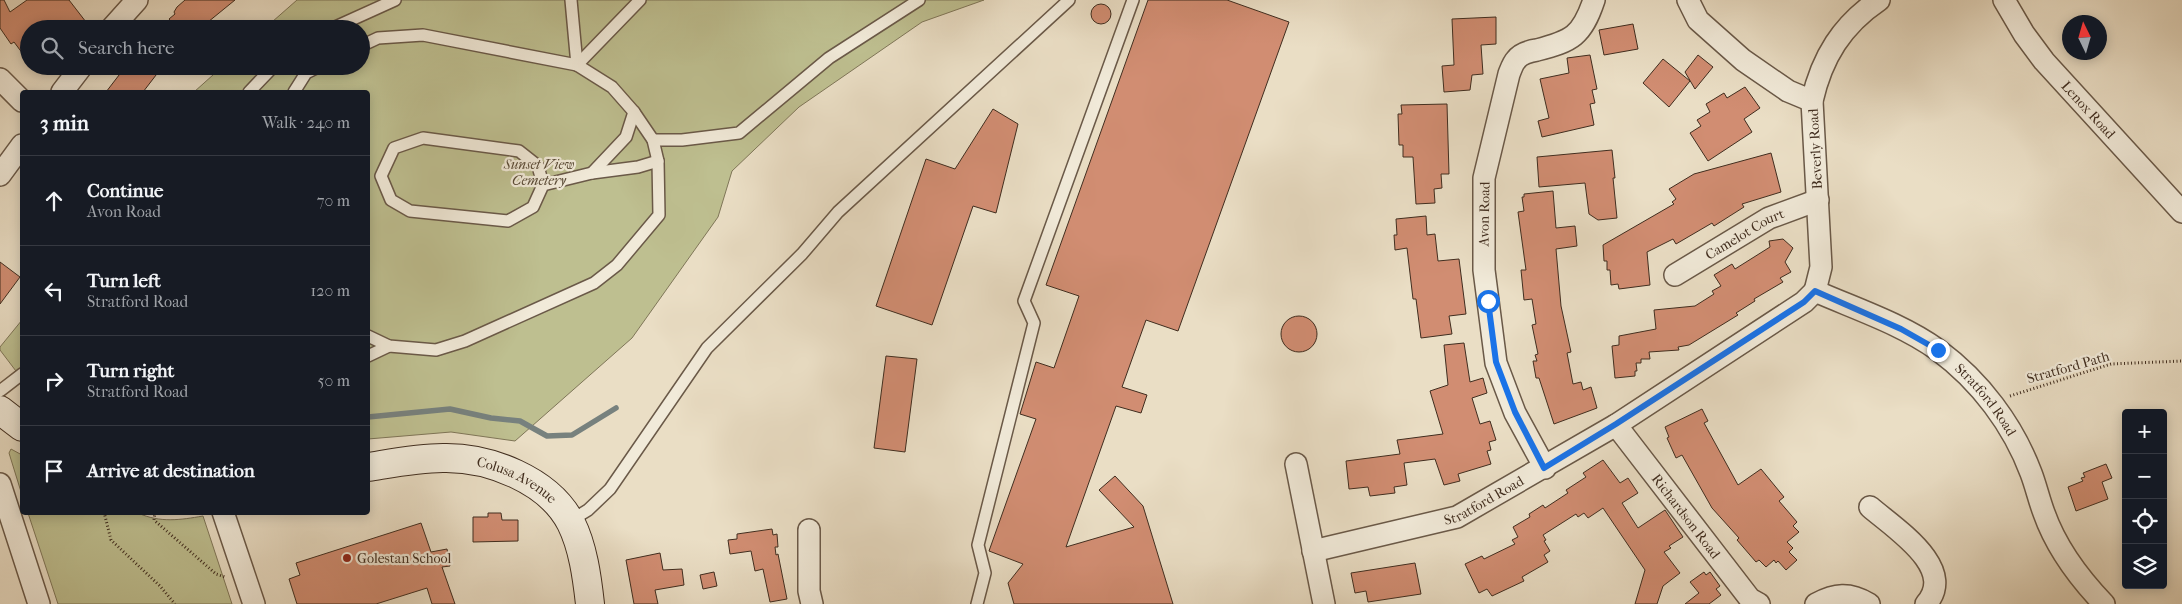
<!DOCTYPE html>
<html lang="en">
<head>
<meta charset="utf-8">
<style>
  body { margin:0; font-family:"IM FELL French Canon",serif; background:#20242c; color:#f1f3f6 }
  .controls { position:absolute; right:15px; bottom:15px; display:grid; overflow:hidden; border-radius:5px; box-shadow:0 2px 12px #0003 }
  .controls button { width:45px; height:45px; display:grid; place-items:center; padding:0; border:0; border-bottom:1px solid #363941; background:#171b24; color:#f1f3f6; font:25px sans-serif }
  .compass { position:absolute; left:2062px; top:15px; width:45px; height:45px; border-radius:50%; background:#171b24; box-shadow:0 2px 12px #0003; rotate:355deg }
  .stop { position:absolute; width:15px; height:15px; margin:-11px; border:4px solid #1a73e8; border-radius:50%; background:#fff }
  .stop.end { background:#1a73e8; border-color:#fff; box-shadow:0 1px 5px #0008 }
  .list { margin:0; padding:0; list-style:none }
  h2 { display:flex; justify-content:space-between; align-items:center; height:65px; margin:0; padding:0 20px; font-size:21px }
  h2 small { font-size:16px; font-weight:400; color:#9ea1a6 }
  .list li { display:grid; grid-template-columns:32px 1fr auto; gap:15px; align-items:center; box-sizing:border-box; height:90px; padding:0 20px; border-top:1px solid #363941 }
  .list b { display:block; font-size:19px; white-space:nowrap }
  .list p { margin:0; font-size:16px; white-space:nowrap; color:#9ea1a6 }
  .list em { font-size:16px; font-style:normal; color:#9ea1a6 }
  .icon { flex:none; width:28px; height:28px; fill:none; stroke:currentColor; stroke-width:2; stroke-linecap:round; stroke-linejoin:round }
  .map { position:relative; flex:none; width:2182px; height:604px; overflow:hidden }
  .search { position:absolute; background:#171b24; box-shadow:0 2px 12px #0003; left:20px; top:20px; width:350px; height:55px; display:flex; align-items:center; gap:12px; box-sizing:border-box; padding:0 18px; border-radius:28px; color:#9ea1a6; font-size:19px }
  .panel { position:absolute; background:#171b24; box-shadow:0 2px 12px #0003; left:20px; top:90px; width:350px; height:425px; border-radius:5px }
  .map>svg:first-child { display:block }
  .green { fill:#bebf90; stroke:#7f7658 }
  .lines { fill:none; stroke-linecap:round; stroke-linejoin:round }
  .stream { stroke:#77817e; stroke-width:5.5 }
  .building { fill:#d18d72; stroke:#402d1f }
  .lane-casing { stroke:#6a5948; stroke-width:14 }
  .street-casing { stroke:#6a5948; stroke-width:24 }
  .secondary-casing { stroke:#402d1f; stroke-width:30 }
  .path { stroke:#402d1f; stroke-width:3; stroke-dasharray:1 2.5; stroke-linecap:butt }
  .lane { stroke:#f1ead9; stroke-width:11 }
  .street { stroke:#f1ead9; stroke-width:21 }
  .secondary { stroke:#f1ead9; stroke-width:28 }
  .route { stroke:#1a73e8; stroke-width:6 }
  .poi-dot { fill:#8f2418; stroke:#f1ead9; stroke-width:2 }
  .labels { text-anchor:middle; stroke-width:4.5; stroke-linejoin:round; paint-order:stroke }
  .street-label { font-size:14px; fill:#402d1f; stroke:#f1ead9 }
  .park-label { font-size:14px; font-style:italic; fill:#594a36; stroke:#f1ead9 }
  .poi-label { font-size:14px; fill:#402d1f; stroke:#f1ead9; text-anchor:start }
</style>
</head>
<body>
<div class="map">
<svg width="2182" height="604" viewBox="0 0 2182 604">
  <rect width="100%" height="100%" fill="#eadec5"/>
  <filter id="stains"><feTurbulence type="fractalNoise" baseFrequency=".004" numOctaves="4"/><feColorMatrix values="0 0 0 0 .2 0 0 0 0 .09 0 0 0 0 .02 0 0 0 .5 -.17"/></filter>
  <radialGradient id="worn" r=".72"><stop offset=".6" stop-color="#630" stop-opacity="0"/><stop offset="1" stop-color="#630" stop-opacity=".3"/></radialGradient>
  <!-- green -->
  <g class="green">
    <path d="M 297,0 L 984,0 L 922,22 L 799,107 L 732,171 L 718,217 L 632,338 L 515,441 L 451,432 L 368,439 L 368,92 L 194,92 L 223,66 L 361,66 L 361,29 L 264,29 Z"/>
    <path d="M 22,320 L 22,379 L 0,350 L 0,347 Z"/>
    <path d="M 11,449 L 22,455 L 22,495 L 9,453 Z"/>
    <path d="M 28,513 L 138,513 C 160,523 180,520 203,516 L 232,604 L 58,604 Z"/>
  </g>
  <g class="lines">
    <!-- stream -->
    <path class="stream" d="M 368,417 L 450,409 L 491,418 L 520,421 L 547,436 L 572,435 L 616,408"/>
  </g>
  <!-- building -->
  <g class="building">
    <path d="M 0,0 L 4,0 L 10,12 L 27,0 L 69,0 L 86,22 L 77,29 L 29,29 L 29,62 L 14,42 L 11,44 L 0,28 Z"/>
    <path d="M 185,0 L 235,0 L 208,22 L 213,29 L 178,29 L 169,19 L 175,14 L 174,12 L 177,7 Z"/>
    <path d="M 1148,0 L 1227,0 L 1289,22 L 1178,331 L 1146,320 L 1122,387 L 1147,395 L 1141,413 L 1116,406 L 1066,547 L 1134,527 L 1099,490 L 1115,476 L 1143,506 L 1173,604 L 1014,604 L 1008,583 L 1023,564 L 989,551 L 1036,419 L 1020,414 L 1036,362 L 1054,368 L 1079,296 L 1046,285 Z"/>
    <circle cx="1101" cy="14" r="10"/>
    <path d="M 1496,17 L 1496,44 L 1481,45 L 1483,74 L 1472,75 L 1470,90 L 1444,92 L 1442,66 L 1454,65 L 1452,19 Z"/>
    <path d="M 1633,24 L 1638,49 L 1604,55 L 1599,30 Z"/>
    <path d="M 1590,55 L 1597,89 L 1592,90 L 1595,103 L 1590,104 L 1594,125 L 1542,137 L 1538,121 L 1549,118 L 1540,79 L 1569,73 L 1567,58 Z"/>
    <path d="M 1698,55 L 1713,67 L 1695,89 L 1685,72 Z"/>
    <path d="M 1663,59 L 1690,81 L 1669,107 L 1643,83 Z"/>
    <path d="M 126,66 L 163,66 L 143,92 L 106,92 Z"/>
    <path d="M 1745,87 L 1760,108 L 1744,119 L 1752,132 L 1708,161 L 1690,133 L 1701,126 L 1697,120 L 1710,112 L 1706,104 L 1724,93 L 1727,98 Z"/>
    <path d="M 1447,104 L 1449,174 L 1441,174 L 1442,188 L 1434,189 L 1435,203 L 1416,204 L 1413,157 L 1403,157 L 1403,145 L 1399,145 L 1398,114 L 1402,114 L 1401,105 Z"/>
    <path d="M 993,109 L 1018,124 L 996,213 L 973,206 L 932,325 L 876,306 L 926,159 L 955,169 Z"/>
    <path d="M 1612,150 L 1615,178 L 1613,178 L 1617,218 L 1598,220 L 1589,214 L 1585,183 L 1539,187 L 1537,157 Z"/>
    <path d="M 1771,153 L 1781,192 L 1742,204 L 1744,207 L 1714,226 L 1712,223 L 1676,244 L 1673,239 L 1647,252 L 1650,285 L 1619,289 L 1618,284 L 1611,285 L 1610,270 L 1607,270 L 1607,261 L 1604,261 L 1603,245 L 1674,204 L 1672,202 L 1676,199 L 1669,189 L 1694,174 Z"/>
    <path d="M 1553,191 L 1556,228 L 1575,226 L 1577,246 L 1556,249 L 1561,306 L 1571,352 L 1567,353 L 1573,384 L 1581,382 L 1583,390 L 1591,387 L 1597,408 L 1554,424 L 1539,378 L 1536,378 L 1533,361 L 1537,361 L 1535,355 L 1538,354 L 1532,325 L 1536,324 L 1532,299 L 1524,300 L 1521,270 L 1526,270 L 1518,212 L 1524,211 L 1522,197 L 1524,197 L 1524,194 Z"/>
    <path d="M 1426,216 L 1427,235 L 1435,234 L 1438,261 L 1459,259 L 1466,314 L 1449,316 L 1452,334 L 1421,338 L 1416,299 L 1413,299 L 1407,248 L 1395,250 L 1394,235 L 1397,235 L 1396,219 Z"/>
    <path d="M 1783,239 L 1793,248 L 1785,262 L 1791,272 L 1780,278 L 1783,282 L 1754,299 L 1755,301 L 1736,313 L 1738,315 L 1689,345 L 1678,347 L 1679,350 L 1649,352 L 1650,359 L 1641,359 L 1641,363 L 1636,363 L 1637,371 L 1635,371 L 1635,376 L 1615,378 L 1612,346 L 1619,345 L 1619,336 L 1656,329 L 1654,310 L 1695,306 L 1714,294 L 1712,291 L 1721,286 L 1714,275 L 1732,264 L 1735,269 L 1770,247 L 1769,241 Z"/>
    <path d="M 0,262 L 20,277 L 0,304 Z"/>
    <circle cx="1299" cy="334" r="18"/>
    <path d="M 1464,343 L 1470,382 L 1483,378 L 1487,393 L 1472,398 L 1480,424 L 1490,421 L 1496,440 L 1489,442 L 1491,450 L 1487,451 L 1491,464 L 1458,474 L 1460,481 L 1444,485 L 1435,459 L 1404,463 L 1407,485 L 1394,487 L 1395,493 L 1370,496 L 1368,487 L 1349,489 L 1346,461 L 1400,454 L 1397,440 L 1443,434 L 1430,391 L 1448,385 L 1444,345 Z"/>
    <path d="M 886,356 L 917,359 L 905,452 L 874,448 Z"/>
    <path d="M 1702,409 L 1708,421 L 1704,423 L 1738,485 L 1761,469 L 1784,497 L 1779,501 L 1797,522 L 1793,526 L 1799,532 L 1787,542 L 1793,548 L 1789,552 L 1797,560 L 1786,570 L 1778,561 L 1776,563 L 1774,560 L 1766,567 L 1759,560 L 1756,562 L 1737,540 L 1739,538 L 1712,508 L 1682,455 L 1676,458 L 1667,438 L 1669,437 L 1665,427 Z"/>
    <path d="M 1603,460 L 1620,483 L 1628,478 L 1638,493 L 1622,503 L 1638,528 L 1665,510 L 1683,537 L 1669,546 L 1671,548 L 1664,552 L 1680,573 L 1663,586 L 1657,604 L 1635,604 L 1645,570 L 1603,508 L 1588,518 L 1584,513 L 1578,517 L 1576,514 L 1543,535 L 1546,540 L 1544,541 L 1550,551 L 1544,555 L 1548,562 L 1522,577 L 1524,581 L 1492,596 L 1487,589 L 1479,593 L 1465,564 L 1482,556 L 1484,559 L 1515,544 L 1512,540 L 1518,537 L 1513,527 L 1530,517 L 1529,514 L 1543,505 L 1545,508 L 1568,493 L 1566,490 L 1586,477 L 1583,473 Z"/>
    <path d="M 2106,464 L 2112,478 L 2102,482 L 2108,499 L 2076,511 L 2068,487 L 2083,481 L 2081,478 L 2085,477 L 2083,473 Z"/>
    <path d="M 488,513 L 501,513 L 502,520 L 518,520 L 518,541 L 473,542 L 473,517 L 488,517 Z"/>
    <path d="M 421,523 L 431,552 L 447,549 L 450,566 L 442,567 L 455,604 L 432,604 L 427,588 L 376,604 L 297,604 L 289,579 L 300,575 L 296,563 Z"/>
    <path d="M 772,529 L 773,535 L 777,534 L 778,547 L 775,547 L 776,555 L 778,554 L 787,599 L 770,602 L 763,569 L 755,571 L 751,551 L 730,554 L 728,540 L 737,539 L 737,534 Z"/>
    <path d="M 660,553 L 663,570 L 682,569 L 684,585 L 655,590 L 658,604 L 634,604 L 626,560 Z"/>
    <path d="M 1415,563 L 1421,594 L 1368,602 L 1366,591 L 1355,593 L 1351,573 Z"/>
    <path d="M 714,572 L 717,586 L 703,589 L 700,575 Z"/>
    <path d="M 1704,572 L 1706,575 L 1710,572 L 1720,586 L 1716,589 L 1721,595 L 1709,604 L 1685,604 L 1699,593 L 1690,582 Z"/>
  </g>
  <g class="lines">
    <!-- lane casing -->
    <g class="lane-casing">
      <g id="lane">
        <path d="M 571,0 L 577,65"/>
        <path d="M 331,29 L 395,0"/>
        <path d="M 361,46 L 378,38 L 423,35 L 577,65 L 612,87 L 634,112 L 653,140 L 658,161 L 659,215 L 617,265 L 594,283 L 465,341 L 436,350 L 389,346 L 368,336"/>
        <path d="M 577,65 L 640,0"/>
        <path d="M 249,92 L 274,66"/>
        <path d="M 294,92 L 306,73 L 320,66"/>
        <path d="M 653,140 L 682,140 L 739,133 L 829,58 L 919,0"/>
        <path d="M 592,173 L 638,167 L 658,161"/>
        <path d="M 543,185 L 533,207 L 508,221 L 410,211 L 391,200 L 381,176 L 394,148 L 423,138 L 519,151 L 538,166 L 543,185 L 592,173 L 626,137 L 634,112"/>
        <path d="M 368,356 L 389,346"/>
        <path d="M 0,391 L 22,374"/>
        <path d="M 570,521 L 588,510 L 610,489 L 707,348 L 802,254 L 838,212 L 1069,0"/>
        <path d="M 977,604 L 985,573 L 978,545 L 1034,323 L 1024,301 L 1133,0"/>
      </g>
    </g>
    <!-- street casing -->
    <g class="street-casing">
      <g id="street">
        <path d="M 1688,0 L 1698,20 L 1743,60 L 1788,91 L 1812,101"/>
        <path id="s1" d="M 2004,0 L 2024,34 L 2044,61 L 2182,212"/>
        <path d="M 111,29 L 137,0"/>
        <path d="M 0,79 L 22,101"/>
        <path d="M 62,92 L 82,66"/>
        <path d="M 0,175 L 22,145"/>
        <path id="s2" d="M 1675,275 L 1769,218 L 1818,200"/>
        <path id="s3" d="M 1815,291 C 1856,309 1902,324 1938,350 C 1980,381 2013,425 2031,473 C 2036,486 2039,500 2044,513 C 2056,547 2079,578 2104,604"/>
        <path d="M 1815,291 L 1821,267 L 1812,101 C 1822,57 1842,25 1879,0"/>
        <path id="s4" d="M 1616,425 L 1750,599 L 1759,604"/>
        <path d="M 1296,464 L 1324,604"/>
        <path d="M 1545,468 L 1515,413 L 1496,363 L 1484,270 L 1484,178 L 1509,74 C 1511,69 1513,63 1516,60 C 1520,54 1530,51 1537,50 C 1572,41 1582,36 1594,0"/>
        <path d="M 0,484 L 39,604"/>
        <path d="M 1870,507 C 1894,528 1958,568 1926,604"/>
        <path d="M 223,512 L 254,604"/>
        <path d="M 809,530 L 809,591 L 812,604"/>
        <path id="s5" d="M 1313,551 L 1457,517 L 1616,425 L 1804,302 L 1815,291"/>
        <path d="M 1816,604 C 1835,594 1849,592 1869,604"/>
      </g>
    </g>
    <!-- secondary casing -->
    <g class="secondary-casing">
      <g id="secondary">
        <path d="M 0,410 L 22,427"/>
        <path id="s6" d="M 368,467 C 393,463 418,458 443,458 C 489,457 549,480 571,523 C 583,547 587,577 590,604"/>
      </g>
    </g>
    <!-- path -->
    <g class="path">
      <path d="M 2010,396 L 2111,364 L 2182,361"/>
      <path d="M 104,512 L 111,540 L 160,586 L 175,604"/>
      <path d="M 155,512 L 154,520 L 216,574 L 225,577"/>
    </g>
    <!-- lane -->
    <use href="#lane" class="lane"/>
    <!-- street -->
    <use href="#street" class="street"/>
    <!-- secondary -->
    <use href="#secondary" class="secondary"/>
  </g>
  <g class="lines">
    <!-- route -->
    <path class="route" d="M 1488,301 L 1496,362 L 1515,412 L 1544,468 L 1616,424 L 1804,302 L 1815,291 L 1901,329 L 1938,350"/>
  </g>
  <!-- markers -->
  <circle class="poi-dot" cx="347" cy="558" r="5"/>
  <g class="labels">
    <!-- street labels -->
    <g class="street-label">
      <text dy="5" stroke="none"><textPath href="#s1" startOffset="139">Lenox Road</textPath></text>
      <text transform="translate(1815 149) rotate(-93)" y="5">Beverly Road</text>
      <text transform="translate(1484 214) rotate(-89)" y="5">Avon Road</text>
      <text dy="5" stroke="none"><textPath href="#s2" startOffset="81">Camelot Court</textPath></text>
      <text transform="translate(2068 367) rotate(-16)" y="5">Stratford Path</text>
      <text dy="5" stroke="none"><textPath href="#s3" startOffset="206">Stratford Road</textPath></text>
      <text dy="5" stroke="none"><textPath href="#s6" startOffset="154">Colusa Avenue</textPath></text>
      <text dy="5" stroke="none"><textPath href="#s5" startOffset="179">Stratford Road</textPath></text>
      <text dy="5" stroke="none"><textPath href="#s4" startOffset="115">Richardson Road</textPath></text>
    </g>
    <!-- park labels -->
    <g class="park-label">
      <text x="539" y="169">Sunset View<tspan x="539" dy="16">Cemetery</tspan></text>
    </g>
    <!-- poi labels -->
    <g class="poi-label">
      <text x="357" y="563">Golestan School</text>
    </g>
  </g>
  <rect width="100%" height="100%" filter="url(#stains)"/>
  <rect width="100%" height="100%" fill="url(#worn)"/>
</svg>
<div class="controls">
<button>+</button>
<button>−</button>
<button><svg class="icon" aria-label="locate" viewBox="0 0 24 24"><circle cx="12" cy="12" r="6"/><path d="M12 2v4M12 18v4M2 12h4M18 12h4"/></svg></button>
<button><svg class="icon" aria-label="layers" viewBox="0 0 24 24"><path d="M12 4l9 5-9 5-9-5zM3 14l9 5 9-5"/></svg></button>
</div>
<svg class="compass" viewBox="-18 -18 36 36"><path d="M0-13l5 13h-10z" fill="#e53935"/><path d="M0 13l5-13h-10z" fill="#9ea1a6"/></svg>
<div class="stop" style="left:1488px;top:301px"></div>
<div class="stop end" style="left:1938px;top:350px"></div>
<div class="search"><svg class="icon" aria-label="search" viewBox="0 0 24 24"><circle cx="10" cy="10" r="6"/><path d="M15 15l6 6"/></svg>Search here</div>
<section class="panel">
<h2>3 min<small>Walk · 240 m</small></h2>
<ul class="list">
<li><svg class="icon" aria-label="ahead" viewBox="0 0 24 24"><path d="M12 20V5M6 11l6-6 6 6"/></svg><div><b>Continue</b><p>Avon Road</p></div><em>70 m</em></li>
<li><svg class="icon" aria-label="left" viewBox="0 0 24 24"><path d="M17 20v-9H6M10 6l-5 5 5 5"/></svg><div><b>Turn left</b><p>Stratford Road</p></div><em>120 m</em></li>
<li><svg class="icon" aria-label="right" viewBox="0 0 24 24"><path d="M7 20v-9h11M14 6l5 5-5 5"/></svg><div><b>Turn right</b><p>Stratford Road</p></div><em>50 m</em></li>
<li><svg class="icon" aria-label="arrive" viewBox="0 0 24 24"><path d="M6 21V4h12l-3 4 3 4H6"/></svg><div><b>Arrive at destination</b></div></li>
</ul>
</section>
</div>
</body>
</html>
